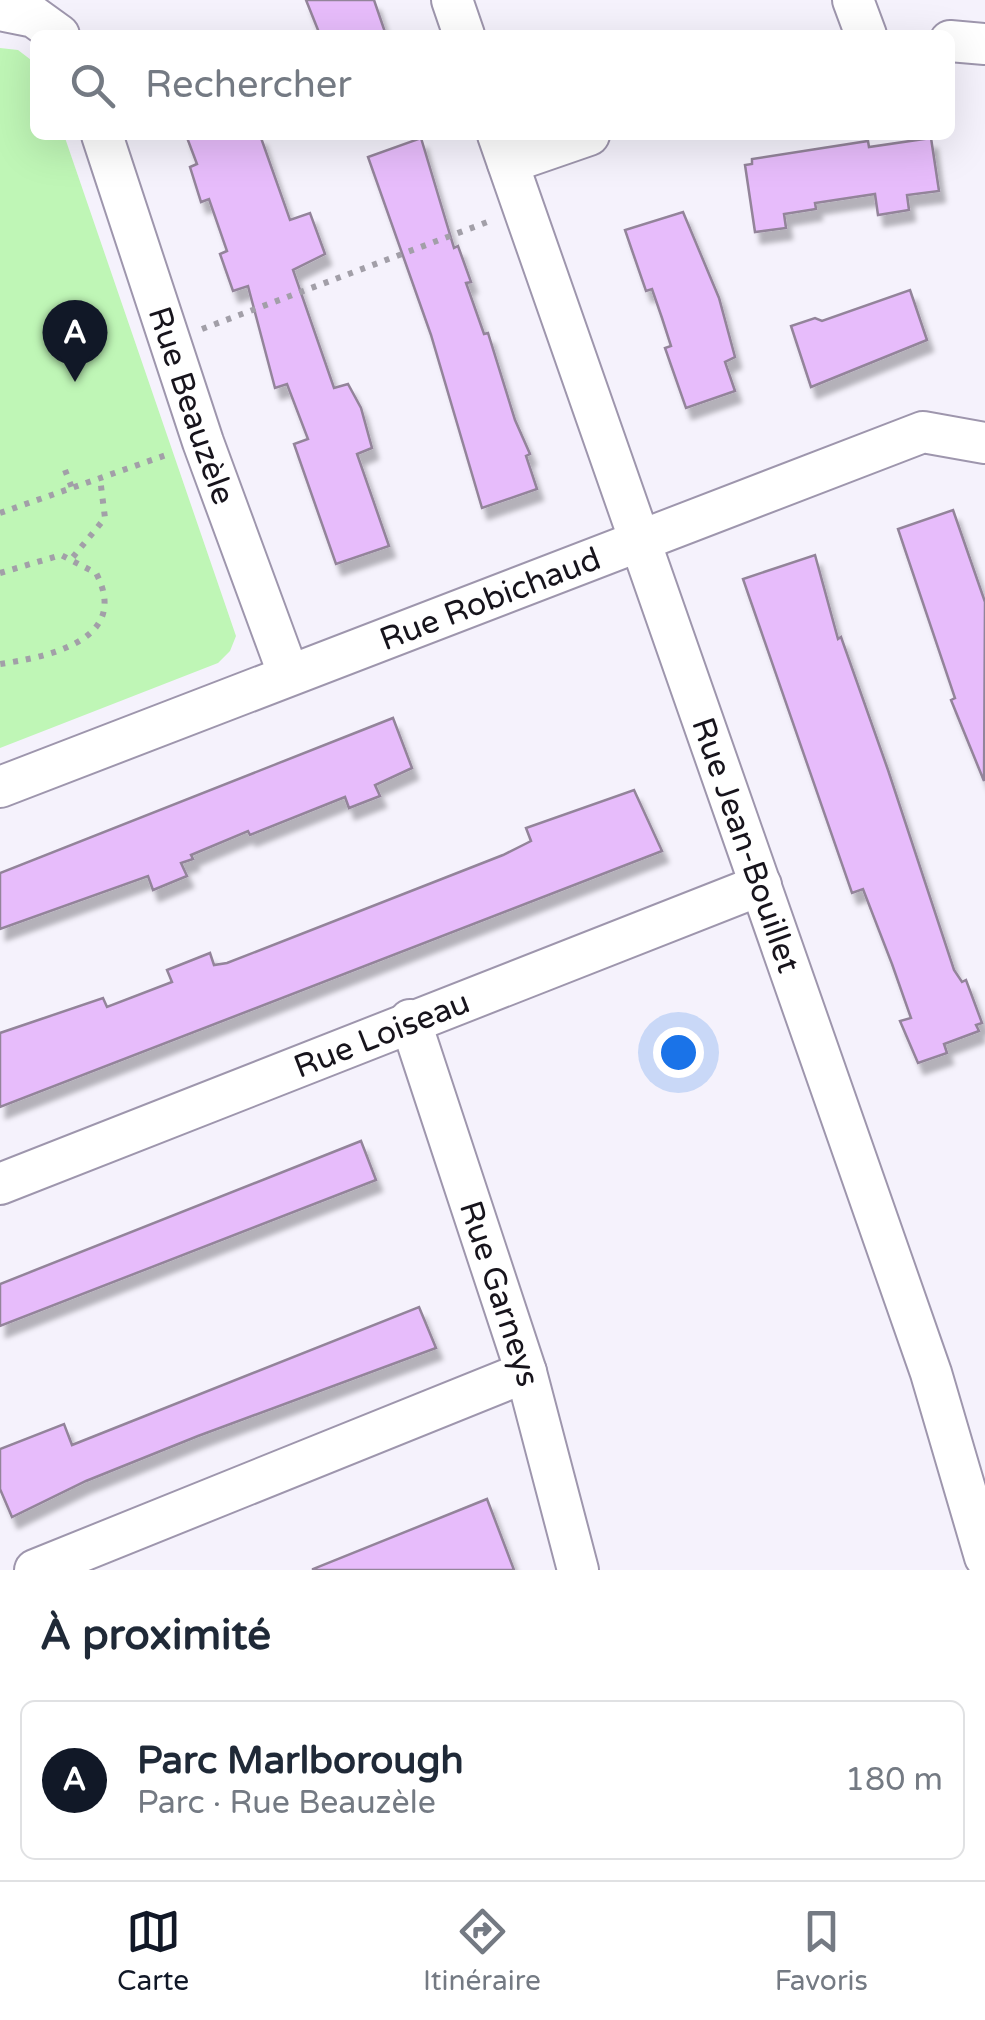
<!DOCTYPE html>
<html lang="fr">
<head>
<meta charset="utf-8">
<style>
  body { margin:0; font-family:"Varela Round",sans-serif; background:#f2f2f3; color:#1f2937 }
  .you { position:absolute; left:678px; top:1052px; width:35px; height:35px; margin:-25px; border:8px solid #fff; border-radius:50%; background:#1a73e8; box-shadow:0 0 0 15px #1a73e833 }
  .badge { display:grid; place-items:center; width:65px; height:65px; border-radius:50%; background:#111827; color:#fff; font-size:32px; font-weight:700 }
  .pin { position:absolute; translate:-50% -82px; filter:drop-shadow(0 2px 5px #0008) }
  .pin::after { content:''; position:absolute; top:52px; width:35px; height:30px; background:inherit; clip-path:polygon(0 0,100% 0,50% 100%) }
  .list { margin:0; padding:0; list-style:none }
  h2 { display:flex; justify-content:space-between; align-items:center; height:130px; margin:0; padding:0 40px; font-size:42px }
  h2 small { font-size:32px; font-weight:400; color:#747a83 }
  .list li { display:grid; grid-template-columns:65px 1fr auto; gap:30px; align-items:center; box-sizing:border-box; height:160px; margin:0 20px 20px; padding:0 20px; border:2px solid #e0e1e3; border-radius:15px }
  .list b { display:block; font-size:38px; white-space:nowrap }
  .list p { margin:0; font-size:32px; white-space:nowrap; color:#747a83 }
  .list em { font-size:32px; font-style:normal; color:#747a83 }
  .icon { flex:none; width:55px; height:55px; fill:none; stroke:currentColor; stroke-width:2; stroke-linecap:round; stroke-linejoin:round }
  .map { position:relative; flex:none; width:985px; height:1570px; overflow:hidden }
  .search { position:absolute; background:#fff; box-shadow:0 10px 40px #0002; left:30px; right:30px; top:30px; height:110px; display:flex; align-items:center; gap:25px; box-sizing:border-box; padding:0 35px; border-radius:15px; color:#747a83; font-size:38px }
  .sheet { height:310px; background:#fff }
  nav { display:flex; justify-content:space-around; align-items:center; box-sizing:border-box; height:140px; border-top:2px solid #e0e1e3; background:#fff; font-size:28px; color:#747a83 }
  nav a { display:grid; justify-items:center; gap:5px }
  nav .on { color:#111827 }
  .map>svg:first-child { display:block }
  .green { fill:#bff6b6 }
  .building { fill:#e7bcfb; stroke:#93849a; stroke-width:2.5; filter:url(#shadow) }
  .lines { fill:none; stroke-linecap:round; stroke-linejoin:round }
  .minor-casing { stroke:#9e96ad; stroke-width:44 }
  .path { stroke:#a29fa8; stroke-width:6; stroke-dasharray:5 8; stroke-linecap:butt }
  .minor { stroke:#fff; stroke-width:40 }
  .labels { text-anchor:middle; stroke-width:8; stroke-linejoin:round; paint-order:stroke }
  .street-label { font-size:32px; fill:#17141c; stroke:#fff }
</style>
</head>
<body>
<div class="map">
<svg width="985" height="1570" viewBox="0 0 985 1570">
  <defs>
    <filter id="shadow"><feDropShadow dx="6" dy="11" stdDeviation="2.5" flood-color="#0004"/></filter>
  </defs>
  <rect width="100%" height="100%" fill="#f5f2fc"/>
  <!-- green -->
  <path class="green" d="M 0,48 L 18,50 L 35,63 L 35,135 L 64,135 L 236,636 L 230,651 L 218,663 L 0,748 Z"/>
  <!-- building -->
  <g class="building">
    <path d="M 306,0 L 374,0 L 386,35 L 320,35 Z"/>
    <path d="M 186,135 L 260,135 L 290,220 L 310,213 L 325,254 L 293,270 L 334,388 L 348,384 L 361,408 L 372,448 L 357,454 L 389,546 L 336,564 L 294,444 L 308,439 L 287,384 L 275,388 L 248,286 L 233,291 L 220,254 L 227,251 L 209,199 L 201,202 L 190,167 L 197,164 Z"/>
    <path d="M 421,138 L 454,248 L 458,246 L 471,282 L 466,283 L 484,334 L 488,333 L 515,420 L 530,454 L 526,456 L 537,489 L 482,508 L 431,335 L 368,157 Z"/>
    <path d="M 931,138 L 939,191 L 907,195 L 909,210 L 878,215 L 875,194 L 815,203 L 816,209 L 784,214 L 786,228 L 755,232 L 745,165 L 752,164 L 752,159 L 868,141 L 869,147 Z"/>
    <path d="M 683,212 L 719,298 L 735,357 L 725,362 L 735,391 L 686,408 L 665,348 L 671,346 L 662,318 L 652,289 L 646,291 L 625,230 Z"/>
    <path d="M 910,290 L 927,340 L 811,387 L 791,326 L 815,318 L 822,321 Z"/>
    <path d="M 953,510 L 985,602 L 984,781 L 951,700 L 955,698 L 898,529 Z"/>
    <path d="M 815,555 L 838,639 L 841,637 L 888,770 L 954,970 L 962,982 L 966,980 L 982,1023 L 976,1025 L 979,1031 L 944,1044 L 947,1053 L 918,1063 L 900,1021 L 911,1018 L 892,964 L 863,889 L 852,893 L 743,579 Z"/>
    <path d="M 393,718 L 412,768 L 375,785 L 380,796 L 349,808 L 345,797 L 250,835 L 248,831 L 191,855 L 193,859 L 181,863 L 187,876 L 153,890 L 148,876 L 0,929 L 0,873 Z"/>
    <path d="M 634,790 L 662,851 L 0,1107 L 0,1033 L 103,998 L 107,1007 L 172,982 L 167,970 L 210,953 L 214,965 L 227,963 L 503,855 L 531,841 L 526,828 Z"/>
    <path d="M 361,1141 L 376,1180 L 0,1326 L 0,1284 Z"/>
    <path d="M 419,1307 L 436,1348 L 198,1436 L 86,1481 L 12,1517 L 0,1489 L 0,1449 L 64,1424 L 72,1445 Z"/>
    <path d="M 487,1499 L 514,1570 L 313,1570 L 313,1569 Z"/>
  </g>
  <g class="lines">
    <!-- minor casing -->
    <g class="minor-casing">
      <g id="minor">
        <path d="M 452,0 L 464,35"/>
        <path d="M 853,0 L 866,35"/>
        <path d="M 0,10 L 34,17 L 59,35"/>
        <path d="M 950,41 L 985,44"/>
        <path id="s1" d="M 102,135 L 203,442 L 288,673"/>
        <path id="s2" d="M 498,135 L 931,1373 L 985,1557"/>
        <path d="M 508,163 L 589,135"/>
        <path id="s3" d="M 0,787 L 923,432 L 985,443"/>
        <path id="s4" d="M 410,1020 L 526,1372 L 578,1570"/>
        <path id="s5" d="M 0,1184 L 761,885"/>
        <path d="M 35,1570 L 526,1372"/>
      </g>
    </g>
    <!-- path -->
    <g class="path">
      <path d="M 202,329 L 490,221"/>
      <path d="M 65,470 L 72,488"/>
      <path d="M 0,513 L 169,454"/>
      <path d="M 73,557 L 105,518 L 100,478"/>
      <path d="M 0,573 L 61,555 L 96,573 C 132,641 46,657 0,664"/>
    </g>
    <!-- minor -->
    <use href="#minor" class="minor"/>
  </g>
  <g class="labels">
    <!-- street labels -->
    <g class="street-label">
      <text dy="11" stroke="none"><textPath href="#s1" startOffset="285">Rue Beauzèle</textPath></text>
      <text dy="11" stroke="none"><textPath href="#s3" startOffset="525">Rue Robichaud</textPath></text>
      <text dy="11" stroke="none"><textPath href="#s2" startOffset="752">Rue Jean-Bouillet</textPath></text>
      <text dy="11" stroke="none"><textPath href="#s5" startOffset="410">Rue Loiseau</textPath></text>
      <text dy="11" stroke="none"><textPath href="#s4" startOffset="288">Rue Garneys</textPath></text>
    </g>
  </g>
</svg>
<div class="you"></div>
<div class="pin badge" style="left:75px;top:382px">A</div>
<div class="search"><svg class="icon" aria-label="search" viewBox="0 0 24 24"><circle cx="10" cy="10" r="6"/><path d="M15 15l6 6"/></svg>Rechercher</div>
</div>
<section class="sheet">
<h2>À proximité<small></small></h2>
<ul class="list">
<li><span class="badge">A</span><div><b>Parc Marlborough</b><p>Parc · Rue Beauzèle</p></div><em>180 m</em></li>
</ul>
</section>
<nav>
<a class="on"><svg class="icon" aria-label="map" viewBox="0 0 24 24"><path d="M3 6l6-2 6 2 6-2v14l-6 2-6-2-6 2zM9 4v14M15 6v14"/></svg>Carte</a>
<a><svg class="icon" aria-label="directions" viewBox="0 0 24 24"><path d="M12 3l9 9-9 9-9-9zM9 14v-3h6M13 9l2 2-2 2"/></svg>Itinéraire</a>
<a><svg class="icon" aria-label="saved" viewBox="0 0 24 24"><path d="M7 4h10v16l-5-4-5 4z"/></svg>Favoris</a>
</nav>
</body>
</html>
